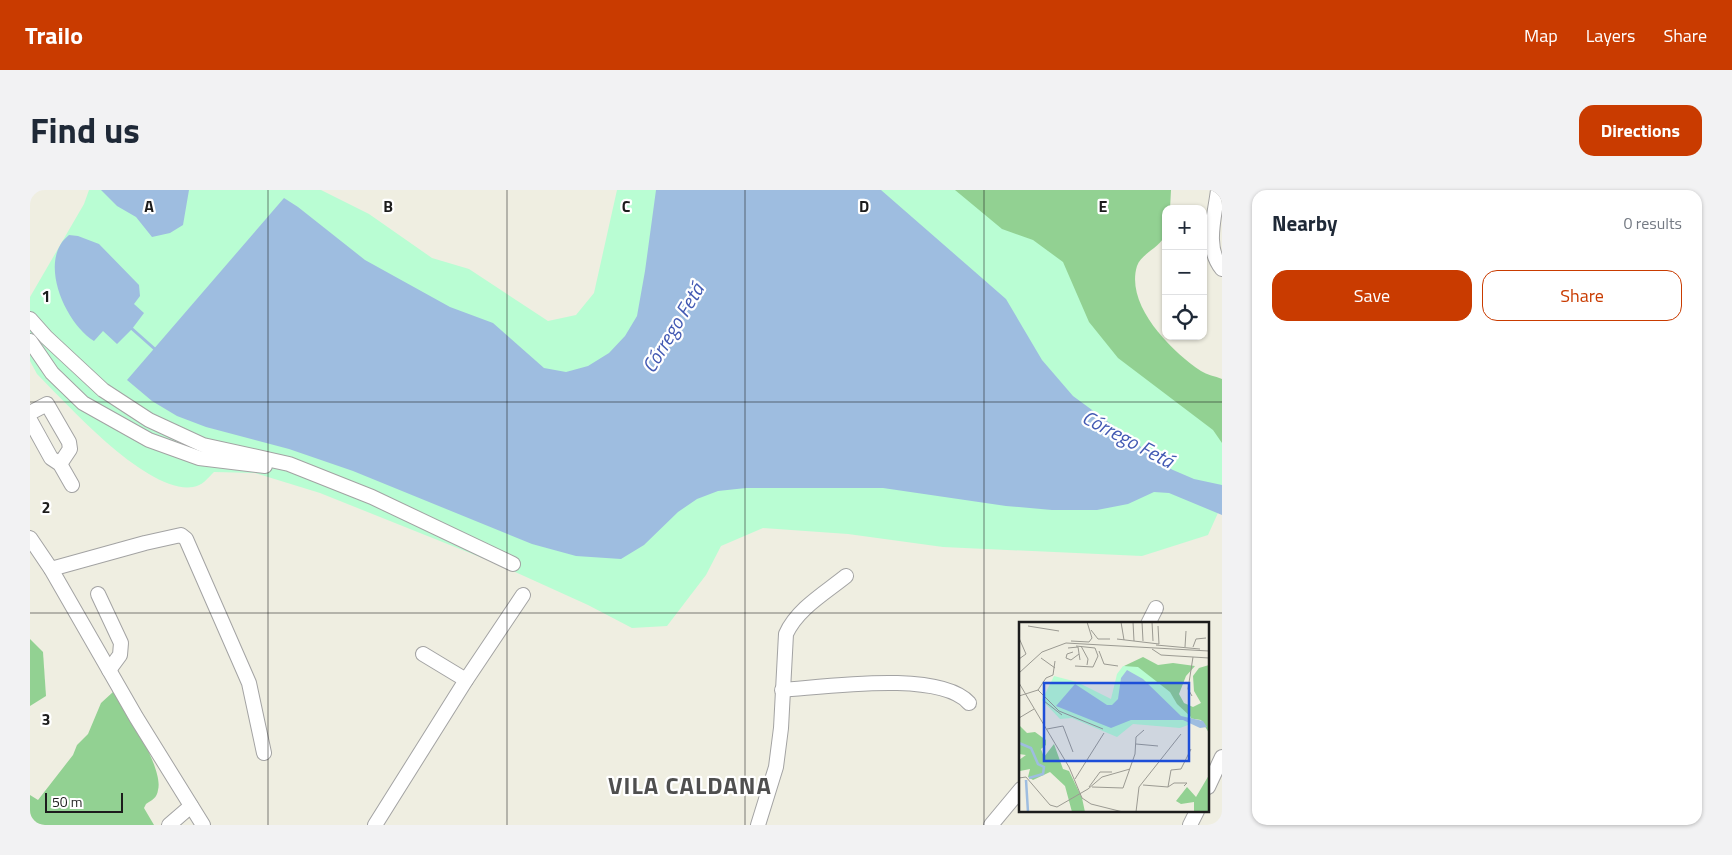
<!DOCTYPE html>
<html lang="en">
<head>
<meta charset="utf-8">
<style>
  body { margin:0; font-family:"Titillium Web",sans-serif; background:#f2f2f3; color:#1f2937 }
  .controls { position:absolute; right:15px; top:15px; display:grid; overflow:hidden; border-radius:10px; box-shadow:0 1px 4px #0004 }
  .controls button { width:45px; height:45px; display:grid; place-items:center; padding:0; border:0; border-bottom:1px solid #e0e1e3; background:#fff; color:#1f2937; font:25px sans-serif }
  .scale { position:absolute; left:15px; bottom:12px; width:78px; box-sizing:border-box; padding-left:5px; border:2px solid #1c1c1c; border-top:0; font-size:14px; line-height:18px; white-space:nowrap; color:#1c1c1c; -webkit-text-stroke:4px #fff; paint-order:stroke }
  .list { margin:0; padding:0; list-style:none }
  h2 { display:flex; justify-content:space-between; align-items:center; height:65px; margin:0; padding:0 20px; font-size:21px }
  h2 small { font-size:16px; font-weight:400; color:#747a83 }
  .actions { display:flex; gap:10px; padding:15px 20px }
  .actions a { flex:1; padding:11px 0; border:1px solid #c93b00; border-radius:15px; text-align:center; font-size:18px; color:#c93b00 }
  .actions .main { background:#c93b00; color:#fff }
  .icon { flex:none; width:28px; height:28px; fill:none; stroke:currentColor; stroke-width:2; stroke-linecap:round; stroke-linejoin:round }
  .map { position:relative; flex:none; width:1192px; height:635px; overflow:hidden; border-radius:15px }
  header { display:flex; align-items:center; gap:30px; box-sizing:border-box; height:70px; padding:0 25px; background:#c93b00; color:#fff }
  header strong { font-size:24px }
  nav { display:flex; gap:28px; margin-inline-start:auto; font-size:18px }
  .intro { display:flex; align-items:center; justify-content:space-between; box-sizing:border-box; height:120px; padding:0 30px }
  h1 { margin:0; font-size:35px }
  .button { padding:12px 22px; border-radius:15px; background:#c93b00; color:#fff; font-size:18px; font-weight:700 }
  main { display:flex; gap:30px; padding:0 30px }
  aside { flex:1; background:#fff; border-radius:15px; box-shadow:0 1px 4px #0004 }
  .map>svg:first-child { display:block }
  .forest { fill:#92d192 }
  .park { fill:#b9fdd3 }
  .water { fill:#9ebde0 }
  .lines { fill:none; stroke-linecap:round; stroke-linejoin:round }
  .stream { stroke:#9ebde0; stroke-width:3 }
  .minor-casing { stroke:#a3a3a3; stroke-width:16 }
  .minor { stroke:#fff; stroke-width:14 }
  .grid { fill:none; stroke:#1c1c1c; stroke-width:1; stroke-opacity:0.55 }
  .labels { text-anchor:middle; stroke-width:4.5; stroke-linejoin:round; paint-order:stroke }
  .water-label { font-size:20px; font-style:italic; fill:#4259b3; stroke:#fff }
  .district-label { font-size:24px; font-weight:bold; letter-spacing:1px; fill:#4f4f4f; stroke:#fff }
  .inset-river { fill:none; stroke:#9ebde0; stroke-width:2.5 }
  .inset-road { fill:none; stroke:#9b9a92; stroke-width:1 }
  .view { fill:#1d4ed8; fill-opacity:0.15; stroke:#1d4ed8; stroke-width:2.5 }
  .inset-edge { fill:none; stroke:#1c1c1c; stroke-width:2.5 }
  .grid-label { font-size:16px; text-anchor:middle; font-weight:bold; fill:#1c1c1c; stroke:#fff; stroke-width:4.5; stroke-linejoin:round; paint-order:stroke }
</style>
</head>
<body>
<header>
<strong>Trailo</strong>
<nav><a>Map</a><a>Layers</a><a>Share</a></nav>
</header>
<div class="intro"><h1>Find us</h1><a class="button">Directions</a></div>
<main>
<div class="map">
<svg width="1192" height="635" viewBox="0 0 1192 635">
  <rect width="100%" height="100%" fill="#efeee1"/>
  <!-- forest -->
  <g class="forest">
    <path d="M 838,0 L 1141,0 L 1140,19 L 1136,19 C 1136,26 1137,34 1136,42 C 1133,57 1112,62 1107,76 C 1095,115 1141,161 1171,181 C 1177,185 1185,186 1192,189 L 1192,286 Z"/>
    <path d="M 0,449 L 13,462 L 16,506 L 0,516 Z"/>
    <path d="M 83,502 L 85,502 C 96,520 134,579 128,600 C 127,608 122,610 116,614 L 114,618 L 124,635 L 0,635 L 0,605 L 8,610 L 43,565 L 47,555 L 58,544 L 71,513 Z"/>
  </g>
  <!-- park -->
  <path class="park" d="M 59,0 L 291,0 L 339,24 L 402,68 L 439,79 L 518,131 L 546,125 L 564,103 L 587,0 L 925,0 L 972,39 L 1003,50 L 1033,72 L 1059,132 L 1088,168 L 1183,240 L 1192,253 L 1192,314 L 1178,345 L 1112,366 L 913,357 L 818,344 L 733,338 L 691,356 L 676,385 L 637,436 L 602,438 L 558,415 L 465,373 L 290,303 L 225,283 L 184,282 C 178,288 172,296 163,297 C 117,304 38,215 7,184 L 0,171 L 0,107 L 54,14 Z"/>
  <!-- water -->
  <g class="water">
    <path d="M 71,0 L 159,0 L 153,35 L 140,43 L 122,47 L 106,27 L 87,16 Z"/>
    <path d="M 626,0 L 851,0 L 976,109 L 1012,170 L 1043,206 L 1107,253 L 1123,269 L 1143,280 L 1164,289 L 1192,295 L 1192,325 L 1139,303 L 1124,302 L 1098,314 L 1067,320 L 1022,320 L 976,316 L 853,298 L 716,298 L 688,301 L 667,309 L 648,322 L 614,355 L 591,369 L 546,366 L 502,354 L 323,281 L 259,259 L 176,237 L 147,226 L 122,211 L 97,190 L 254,8 L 268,17 L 335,70 L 420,117 L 463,133 L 514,178 L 536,182 L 558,176 L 579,163 L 595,146 L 607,126 L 615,81 Z"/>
    <path d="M 39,45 L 48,46 L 69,54 L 109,95 L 110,106 L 104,114 L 114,123 L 102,139 L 87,154 L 73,141 L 64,151 C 35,133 7,70 39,45 Z"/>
  </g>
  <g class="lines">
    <!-- stream -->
    <path class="stream" d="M 100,137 L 127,161"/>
    <!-- minor casing -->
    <g class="minor-casing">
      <g id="minor">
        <path d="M 1188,0 C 1185,26 1174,57 1192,79"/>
        <path d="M 0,129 L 16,147 L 73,200 L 119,230 L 173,255 L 259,274 L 342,307 L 483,374"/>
        <path d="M 0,151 L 22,183 L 53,213 L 119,250 L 169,268 L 235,276"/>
        <path d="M 0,223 L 17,214 L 39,252 L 40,259 L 30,274"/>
        <path d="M 0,230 L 21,268 L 30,274 L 42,295"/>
        <path d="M 0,348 L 21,379 L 106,527 L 173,635"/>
        <path d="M 21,379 L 115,353 L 151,345 L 156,349 L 219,493 L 234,563"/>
        <path d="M 68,404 L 91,453 L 90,465 L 79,480"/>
        <path d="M 1118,434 L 1126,418"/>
        <path d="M 393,464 L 436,490"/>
        <path d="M 752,500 C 796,497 909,480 939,513"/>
        <path d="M 1178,597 L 1192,567"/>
        <path d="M 139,635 L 161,616"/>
        <path d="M 345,635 L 436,490 L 493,405"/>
        <path d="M 728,635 L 746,577 L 751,538 L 756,444 C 767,419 795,403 816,386"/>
        <path d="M 961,635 L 991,599"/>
        <path d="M 1160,635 L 1167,621"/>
      </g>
    </g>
    <!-- minor -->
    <use href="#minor" class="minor"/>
  </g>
  <!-- grid -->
  <path class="grid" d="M 238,0 L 238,635M 477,0 L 477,635M 715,0 L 715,635M 954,0 L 954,635M 0,212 L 1192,212M 0,423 L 1192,423"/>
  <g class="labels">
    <!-- water labels -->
    <g class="water-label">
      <text transform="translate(643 138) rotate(-59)" y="7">Córrego Fetá</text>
      <text transform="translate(1098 249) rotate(28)" y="7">Córrego Fetá</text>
    </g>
    <!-- district labels -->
    <g class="district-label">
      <text x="660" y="604">VILA CALDANA</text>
    </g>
  </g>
  <!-- overview -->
  <g transform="translate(989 432)">
    <rect width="190" height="190" fill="#efeee1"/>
    <path d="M 124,35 L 139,43 L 154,41 L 176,44 L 167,54 L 160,72 L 165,81 L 174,85 L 182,81 L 175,69 L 174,54 L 180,46 L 190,43 L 190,111 L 182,98 L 169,96 L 105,44 ZM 0,103 L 8,111 L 16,110 L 27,118 L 27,123 L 22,127 L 25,135 L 35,122 L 44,147 L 50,149 L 63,176 L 66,190 L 53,190 L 46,164 L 31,150 L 14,158 L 9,155 L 11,147 L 1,149 L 0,138 L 7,133 L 0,132 ZM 190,153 L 190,190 L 175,190 L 175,180 L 162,182 L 157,179 L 168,165 L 177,175 Z" fill="#92d192"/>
    <path d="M 104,44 L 119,45 L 151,70 L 158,82 L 172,95 L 169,103 L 161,106 L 114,102 L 98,115 L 53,96 L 41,97 L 23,78 L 35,54 L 58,60 L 92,77 L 98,52 Z" fill="#b9fdd3"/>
    <path d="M 108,48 L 124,57 L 162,94 L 184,99 L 188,105 L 181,106 L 164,98 L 112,98 L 92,106 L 37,84 L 56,62 L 88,83 L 93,83 L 99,77 L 102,56 Z" fill="#9ebde0"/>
    <path class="inset-river" d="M 0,121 L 12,126 L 19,142 L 25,145 L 24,152 L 10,156M 7,158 L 9,190"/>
    <path class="inset-road" d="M 68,0 L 73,16M 102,0 L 105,18M 114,0 L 115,19M 123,0 L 124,19M 133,0 L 134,19M 9,4 L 40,9M 139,4 L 140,22M 72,8 L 79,17 L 91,17M 0,16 L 7,32 L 0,37M 98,17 L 140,22M 52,19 L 70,20 L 73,16M 137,23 L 181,27M 62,24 L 69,37 L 68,43M 166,25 L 167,9M 174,25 L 177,17 L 187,16M 49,26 L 59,25 L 61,38M 133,27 L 142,33 L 190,36M 80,29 L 85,42 L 99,44M 54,30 L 48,32 L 47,36 L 52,38 L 60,32M 22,36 L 36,46M 56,44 L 74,45 L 79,34 L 76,26 L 57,24M 0,51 L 23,30 L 47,21 L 190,29M 0,61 L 50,145 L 63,176 L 72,182 L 104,190M 19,68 L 40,89 L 84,107M 0,74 L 19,68 L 27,56 L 34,53 L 36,39M 173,74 L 169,67 L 174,35M 25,79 L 43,93M 0,96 L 15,87M 28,107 L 44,104 L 54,130M 117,122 L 139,124M 0,156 L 7,155 L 31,183 L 38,185 L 69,167 L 83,155 L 111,147M 56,157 L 85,111M 124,163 L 149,165 L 152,148 L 162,147 L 172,127M 70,165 L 81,150 L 93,150M 73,165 L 104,166 L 116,132 L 117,115 L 125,108M 149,165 L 155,161 L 168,161 L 165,164M 117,190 L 120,165 L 162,112"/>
    <path class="view" d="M 25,61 L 170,61 L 170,139 L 25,139 Z"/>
    <rect width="190" height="190" class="inset-edge"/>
  </g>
  <g class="grid-label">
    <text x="119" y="22">A</text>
    <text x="358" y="22">B</text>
    <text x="596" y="22">C</text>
    <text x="834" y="22">D</text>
    <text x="1073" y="22">E</text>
    <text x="16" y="112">1</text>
    <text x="16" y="323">2</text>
    <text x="16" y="535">3</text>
  </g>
</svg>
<div class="controls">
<button>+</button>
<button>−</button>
<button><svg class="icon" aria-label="locate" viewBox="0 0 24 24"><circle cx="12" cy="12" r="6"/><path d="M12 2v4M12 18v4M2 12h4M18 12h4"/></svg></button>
</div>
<div class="scale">50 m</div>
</div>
<aside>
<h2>Nearby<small>0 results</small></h2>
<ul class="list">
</ul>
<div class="actions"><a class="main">Save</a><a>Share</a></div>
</aside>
</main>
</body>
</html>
